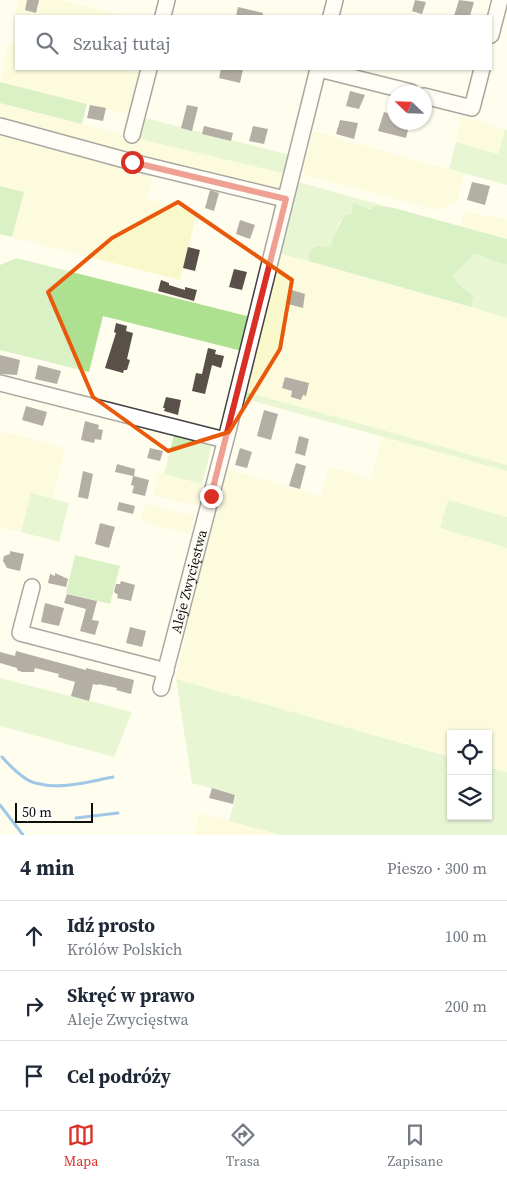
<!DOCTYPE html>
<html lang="pl">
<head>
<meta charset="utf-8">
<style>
  body { margin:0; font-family:"Source Serif 4",serif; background:#f6f6f7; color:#1f2937 }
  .controls { position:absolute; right:15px; bottom:15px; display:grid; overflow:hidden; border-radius:0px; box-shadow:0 1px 4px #0004 }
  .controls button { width:45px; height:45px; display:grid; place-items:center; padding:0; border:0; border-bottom:1px solid #e0e1e3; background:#fff; color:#1f2937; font:25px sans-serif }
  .compass { position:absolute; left:387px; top:85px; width:45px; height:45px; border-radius:50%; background:#fff; box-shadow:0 1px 4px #0004; rotate:293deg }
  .scale { position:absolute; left:15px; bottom:12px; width:78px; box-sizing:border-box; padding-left:5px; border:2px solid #0e0e0e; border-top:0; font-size:14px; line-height:18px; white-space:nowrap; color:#0e0e0e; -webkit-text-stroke:4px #fff; paint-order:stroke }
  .stop { position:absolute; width:15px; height:15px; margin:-11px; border:4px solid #d93025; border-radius:50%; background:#fff }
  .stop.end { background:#d93025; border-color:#fff; box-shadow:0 1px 5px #0008 }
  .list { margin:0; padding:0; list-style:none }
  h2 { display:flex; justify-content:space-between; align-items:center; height:65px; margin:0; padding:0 20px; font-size:21px }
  h2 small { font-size:16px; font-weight:400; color:#747a83 }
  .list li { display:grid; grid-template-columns:32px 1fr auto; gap:15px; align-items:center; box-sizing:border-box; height:70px; padding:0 20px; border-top:1px solid #e0e1e3 }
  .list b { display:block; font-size:19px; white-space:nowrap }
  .list p { margin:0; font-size:16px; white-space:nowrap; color:#747a83 }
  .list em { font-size:16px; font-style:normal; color:#747a83 }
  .icon { flex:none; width:28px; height:28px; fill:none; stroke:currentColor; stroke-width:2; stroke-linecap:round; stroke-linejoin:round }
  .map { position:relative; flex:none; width:507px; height:835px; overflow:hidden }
  .search { position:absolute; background:#fff; box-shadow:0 1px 4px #0004; left:15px; right:15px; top:15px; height:55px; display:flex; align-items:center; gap:12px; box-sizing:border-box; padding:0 18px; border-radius:0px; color:#747a83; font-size:19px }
  .sheet { height:275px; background:#fff }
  nav { display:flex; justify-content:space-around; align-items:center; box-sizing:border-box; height:70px; border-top:1px solid #e0e1e3; background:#fff; font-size:14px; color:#747a83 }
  nav a { display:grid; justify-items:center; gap:2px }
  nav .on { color:#d93025 }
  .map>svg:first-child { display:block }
  .farmland { fill:#f8f8cb }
  .green { fill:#cdeeb4 }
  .forest { fill:#aee092 }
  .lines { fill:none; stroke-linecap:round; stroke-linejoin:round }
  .stream { stroke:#2e87da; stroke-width:3 }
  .building { fill:#585049 }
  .minor-casing { stroke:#414141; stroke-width:18 }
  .minor { stroke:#fff; stroke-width:15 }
  .route { stroke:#d93025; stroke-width:6 }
  .marked { fill:none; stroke:#e8590c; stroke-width:4; stroke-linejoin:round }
  .labels { text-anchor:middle; stroke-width:5; stroke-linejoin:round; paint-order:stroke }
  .street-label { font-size:14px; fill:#0e0e0e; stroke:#fff }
</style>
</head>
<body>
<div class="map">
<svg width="507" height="835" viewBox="0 0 507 835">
  <rect width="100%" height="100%" fill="#fffdee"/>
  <!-- farmland -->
  <g class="farmland">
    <path d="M 19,0 L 62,0 L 126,16 L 21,16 L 15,15 Z"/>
    <path d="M 9,41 L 16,43 L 16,69 L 120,69 L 140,74 L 130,115 L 0,82 Z"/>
    <path d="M 0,103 L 140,139 L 286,174 L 282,193 L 0,120 Z"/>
    <path d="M 461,116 L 505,129 L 498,154 L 456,142 Z"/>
    <path d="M 313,131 L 464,174 L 457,202 L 438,210 L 307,176 L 303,172 Z"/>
    <path d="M 0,136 L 153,174 L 147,199 L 197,212 L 180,280 L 12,237 L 24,192 L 0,186 Z"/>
    <path d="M 464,211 L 507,220 L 507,239 L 460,226 Z"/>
    <path d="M 278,253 L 507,318 L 507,465 L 243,391 Z"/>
    <path d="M 0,431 L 65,448 L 52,499 L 31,494 L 21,532 L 0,527 Z"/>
    <path d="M 382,437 L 507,471 L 507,517 L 448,500 L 440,528 L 507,548 L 507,772 L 488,766 L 488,734 L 451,734 L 451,756 L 176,679 L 222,468 L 321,496 L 329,467 L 371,479 Z"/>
    <path d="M 158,473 L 202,484 L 196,506 L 153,495 Z"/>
    <path d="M 145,504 L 194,516 L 189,534 L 140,521 Z"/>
    <path d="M 198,813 L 229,821 L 280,835 L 195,835 Z"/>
  </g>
  <!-- green -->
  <g class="green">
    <path d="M 145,118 L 290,155 L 286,174 L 140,139 Z"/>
    <path d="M 505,129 L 507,130 L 507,185 L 449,169 L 456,142 L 498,154 Z"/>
    <path d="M 295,181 L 392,208 C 381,207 371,209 362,207 L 339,222 L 336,234 L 330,247 L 318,246 L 310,249 L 308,261 L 278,253 Z"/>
    <path d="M 474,254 C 486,255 495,263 507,264 L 507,318 L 471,307 L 474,294 L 458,284 L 452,275 Z"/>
    <path d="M 243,391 L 507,465 L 507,471 L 242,398 Z"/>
    <path d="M 175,431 L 213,441 L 202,484 L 164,474 Z"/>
    <path d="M 31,493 L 69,503 L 59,542 L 21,532 Z"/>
    <path d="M 448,500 L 507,517 L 507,548 L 440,528 Z"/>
    <path d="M 0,678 L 132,712 L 114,757 L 0,726 Z"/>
    <path d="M 176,679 L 451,757 L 451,816 L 488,816 L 488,767 L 507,772 L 507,835 L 280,835 L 229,821 L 236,795 L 192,783 Z"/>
  </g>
  <!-- forest -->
  <g class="forest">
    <path d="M 0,82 L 87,104 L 82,124 L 0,103 Z"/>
    <path d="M 0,186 L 24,192 L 12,237 L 0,234 Z"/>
    <path d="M 353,203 L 369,209 L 377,206 L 394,208 L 507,239 L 507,264 C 495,264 486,255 474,254 L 453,275 L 458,284 L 474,295 L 471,307 L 308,261 L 310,249 L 318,246 L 330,247 C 335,236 338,224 346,215 L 352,214 Z"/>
    <path d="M 16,258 L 251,317 L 242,351 L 103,316 L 89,372 L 0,350 L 0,265 Z"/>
    <path d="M 75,555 L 120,566 L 110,604 L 66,593 Z"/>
  </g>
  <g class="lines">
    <!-- stream -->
    <g class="stream">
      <path d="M 2,757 C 9,765 25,781 35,783 C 61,790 87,782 113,777"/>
      <path d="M 0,805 L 23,835"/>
      <path d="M 76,818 L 118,813"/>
    </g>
  </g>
  <!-- building -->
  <g class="building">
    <path d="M 27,0 L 39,0 L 36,13 L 25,10 Z"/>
    <path d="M 415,0 L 426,2 L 422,14 L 412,11 Z"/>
    <path d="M 459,0 L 474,2 L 470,16 L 454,16 Z"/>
    <path d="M 238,7 L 263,13 L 263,16 L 236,16 Z"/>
    <path d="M 221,69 L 243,69 L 240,83 L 219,78 Z"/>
    <path d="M 350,91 L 365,95 L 359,109 L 346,106 Z"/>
    <path d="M 90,105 L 106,108 L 103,121 L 87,118 Z"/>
    <path d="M 187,105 L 198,107 L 192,131 L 181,128 Z"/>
    <path d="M 384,112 L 394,115 L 394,122 L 410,122 L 406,138 L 378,131 Z"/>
    <path d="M 340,120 L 358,123 L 354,139 L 336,134 Z"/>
    <path d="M 204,126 L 233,133 L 231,141 L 202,134 Z"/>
    <path d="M 253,126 L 268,129 L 264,144 L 249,141 Z"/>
    <path d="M 472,182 L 490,186 L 485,205 L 467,200 Z"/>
    <path d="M 210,190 L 219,193 L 214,211 L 205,208 Z"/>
    <path d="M 240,220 L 255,225 L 250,239 L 236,234 Z"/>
    <path d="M 188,247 L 200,250 L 195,271 L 183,268 Z"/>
    <path d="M 234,269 L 247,272 L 242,290 L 229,287 Z"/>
    <path d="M 161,280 L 169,283 L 169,285 L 185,290 L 185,287 L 197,290 L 194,301 L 158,291 Z"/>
    <path d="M 292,290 L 305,294 L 303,308 L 288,304 Z"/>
    <path d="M 116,323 L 127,326 L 126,331 L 133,333 L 127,359 L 130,360 L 127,370 L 124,370 L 123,373 L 105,368 L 116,333 L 114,332 Z"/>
    <path d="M 208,348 L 216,350 L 215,354 L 224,356 L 221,368 L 212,365 L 205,394 L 192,391 L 196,373 L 202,374 Z"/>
    <path d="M 0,355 L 20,360 L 17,375 L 0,374 Z"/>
    <path d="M 38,365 L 61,371 L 57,384 L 35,379 Z"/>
    <path d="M 285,377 L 309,383 L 306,396 L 303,395 L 301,400 L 291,397 L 292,391 L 282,388 Z"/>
    <path d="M 166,397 L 181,400 L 178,415 L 164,411 L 165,408 L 163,408 Z"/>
    <path d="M 26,406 L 47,412 L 43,426 L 22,420 Z"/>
    <path d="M 264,410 L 278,414 L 271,440 L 257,436 Z"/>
    <path d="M 85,421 L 99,425 L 98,429 L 103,430 L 101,440 L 95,439 L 94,443 L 81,440 Z"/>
    <path d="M 299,436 L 309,439 L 305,456 L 295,453 Z"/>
    <path d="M 150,448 L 163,451 L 160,461 L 147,458 Z"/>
    <path d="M 240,448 L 252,452 L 247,468 L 235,465 Z"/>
    <path d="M 296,463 L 306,466 L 300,489 L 289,486 Z"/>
    <path d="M 117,464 L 135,469 L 134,476 L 149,480 L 145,496 L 132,493 L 134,486 L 131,485 L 133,476 L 115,472 Z"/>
    <path d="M 83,471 L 93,474 L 88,499 L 78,497 Z"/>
    <path d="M 119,502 L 135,506 L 133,514 L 117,510 Z"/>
    <path d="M 100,523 L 115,527 L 109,548 L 95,544 Z"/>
    <path d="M 10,551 L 24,554 L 20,571 L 7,568 L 3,561 L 4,556 L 10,554 Z"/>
    <path d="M 55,573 L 68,579 L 66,587 L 48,583 L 50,574 L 55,576 Z"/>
    <path d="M 121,581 L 135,585 L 131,601 L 117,598 L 118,595 L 114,592 L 116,584 L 120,584 Z"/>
    <path d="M 67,594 L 97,601 L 92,620 L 99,621 L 95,635 L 80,631 L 86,609 L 64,603 Z"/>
    <path d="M 45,603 L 64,608 L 59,626 L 41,622 Z"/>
    <path d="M 130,627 L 146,631 L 142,647 L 126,643 Z"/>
    <path d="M 16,651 L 86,670 L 86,668 L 134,680 L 131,694 L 116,690 L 117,688 L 98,684 L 98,685 L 93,684 L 89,701 L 71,696 L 75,682 L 58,677 L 59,674 L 35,668 L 34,672 L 22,672 L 17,670 L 17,668 L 0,663 L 0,652 L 15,656 Z"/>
    <path d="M 212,788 L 235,795 L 233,804 L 209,798 Z"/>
  </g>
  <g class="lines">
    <!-- minor casing -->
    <g class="minor-casing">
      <g id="minor">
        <path d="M 163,16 L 167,0"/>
        <path d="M 331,16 L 335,0"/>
        <path d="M 491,35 L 500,0"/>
        <path d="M 319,69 L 411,92"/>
        <path d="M 424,96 L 472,108 L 482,69"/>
        <path d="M 0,126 L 132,162 L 285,199"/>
        <path d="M 132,135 L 149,69"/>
        <path d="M 0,383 L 225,440"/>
        <path d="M 32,587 L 20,633 L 166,671"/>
        <path id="s1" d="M 161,688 L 227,435 L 318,69"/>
      </g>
    </g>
    <!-- minor -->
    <use href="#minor" class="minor"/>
  </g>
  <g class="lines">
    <!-- route -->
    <path class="route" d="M 132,162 L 286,199 L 211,496"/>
  </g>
  <!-- marked area -->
  <path d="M0 0H507V835H0ZM 178,202 L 292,280 L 280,349 L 229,432 L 168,451 L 93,397 L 48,292 L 112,238 Z" fill="#fffdee" fill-opacity=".55" fill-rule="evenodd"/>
  <path class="marked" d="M 178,202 L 292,280 L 280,349 L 229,432 L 168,451 L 93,397 L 48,292 L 112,238 Z"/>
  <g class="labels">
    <!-- street labels -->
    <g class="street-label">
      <text dy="5" stroke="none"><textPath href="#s1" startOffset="110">Aleje Zwycięstwa</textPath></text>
    </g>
  </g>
</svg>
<div class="controls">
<button><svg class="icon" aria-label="locate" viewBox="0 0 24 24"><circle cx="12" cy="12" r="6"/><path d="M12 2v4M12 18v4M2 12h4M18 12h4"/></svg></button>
<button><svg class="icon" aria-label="layers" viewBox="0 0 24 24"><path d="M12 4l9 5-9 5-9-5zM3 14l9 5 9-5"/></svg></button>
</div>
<svg class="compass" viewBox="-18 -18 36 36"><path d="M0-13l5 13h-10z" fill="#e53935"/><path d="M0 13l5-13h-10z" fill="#747a83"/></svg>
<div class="scale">50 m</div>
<div class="stop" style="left:132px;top:162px"></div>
<div class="stop end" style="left:211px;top:496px"></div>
<div class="search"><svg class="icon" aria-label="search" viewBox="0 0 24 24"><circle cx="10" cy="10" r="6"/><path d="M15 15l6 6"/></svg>Szukaj tutaj</div>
</div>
<section class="sheet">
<h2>4 min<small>Pieszo · 300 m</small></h2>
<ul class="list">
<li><svg class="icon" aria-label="ahead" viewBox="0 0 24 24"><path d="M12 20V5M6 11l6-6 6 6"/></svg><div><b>Idź prosto</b><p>Królów Polskich</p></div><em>100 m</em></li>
<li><svg class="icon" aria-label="right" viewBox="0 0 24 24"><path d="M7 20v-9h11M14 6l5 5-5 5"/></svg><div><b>Skręć w prawo</b><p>Aleje Zwycięstwa</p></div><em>200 m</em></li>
<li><svg class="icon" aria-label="arrive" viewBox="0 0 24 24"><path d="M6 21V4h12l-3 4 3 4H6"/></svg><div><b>Cel podróży</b></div></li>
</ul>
</section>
<nav>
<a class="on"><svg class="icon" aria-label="map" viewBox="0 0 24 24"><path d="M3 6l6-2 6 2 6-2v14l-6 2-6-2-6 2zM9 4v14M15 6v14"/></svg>Mapa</a>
<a><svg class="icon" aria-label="directions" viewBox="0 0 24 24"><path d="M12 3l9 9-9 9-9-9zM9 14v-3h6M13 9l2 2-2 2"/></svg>Trasa</a>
<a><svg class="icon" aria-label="saved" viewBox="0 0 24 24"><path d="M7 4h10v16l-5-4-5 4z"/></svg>Zapisane</a>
</nav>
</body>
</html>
